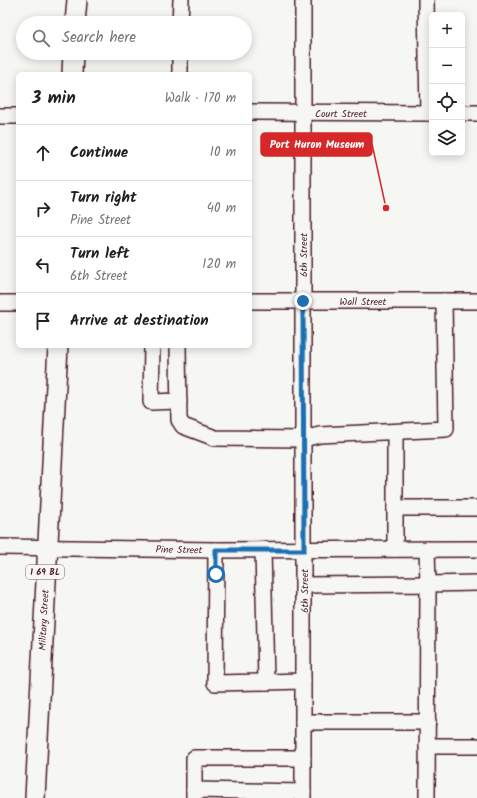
<!DOCTYPE html>
<html lang="en">
<head>
<meta charset="utf-8">
<style>
  body { margin:0; font-family:Kalam,sans-serif; background:#f6f6f6; color:#202124 }
  .controls { position:absolute; right:12px; top:12px; display:grid; overflow:hidden; border-radius:6px; box-shadow:0 2px 10px #0003 }
  .controls button { width:36px; height:36px; display:grid; place-items:center; padding:0; border:0; border-bottom:1px solid #e0e0e0; background:#fff; color:#202124; font:20px sans-serif }
  .stop { position:absolute; width:12px; height:12px; margin:-9px; border:3px solid #1f6fb2; border-radius:50%; background:#fff }
  .stop.end { background:#1f6fb2; border-color:#fff; box-shadow:0 1px 4px #0008 }
  .list { margin:0; padding:0; list-style:none }
  h2 { display:flex; justify-content:space-between; align-items:center; height:52px; margin:0; padding:0 16px; font-size:17px }
  h2 small { font-size:13px; font-weight:400; color:#757577 }
  .list li { display:grid; grid-template-columns:26px 1fr auto; gap:12px; align-items:center; box-sizing:border-box; height:56px; padding:0 16px; border-top:1px solid #e0e0e0 }
  .list b { display:block; font-size:15px; white-space:nowrap }
  .list p { margin:0; font-size:13px; white-space:nowrap; color:#757577 }
  .list em { font-size:13px; font-style:normal; color:#757577 }
  .icon { flex:none; width:22px; height:22px; fill:none; stroke:currentColor; stroke-width:2; stroke-linecap:round; stroke-linejoin:round }
  .map { position:relative; flex:none; width:477px; height:798px; overflow:hidden }
  .search { position:absolute; background:#fff; box-shadow:0 2px 10px #0003; left:16px; top:16px; width:236px; height:44px; display:flex; align-items:center; gap:10px; box-sizing:border-box; padding:0 14px; border-radius:22px; color:#757577; font-size:15px }
  .panel { position:absolute; background:#fff; box-shadow:0 2px 10px #0003; left:16px; top:72px; width:236px; height:276px; border-radius:6px }
  .map>svg:first-child { display:block }
  .lines { fill:none; stroke-linecap:round; stroke-linejoin:round }
  .minor-casing { stroke:#4a1f2b; stroke-width:18 }
  .major-casing { stroke:#4a1f2b; stroke-width:22 }
  .minor { stroke:#f6f6f2; stroke-width:15 }
  .major { stroke:#f6f6f2; stroke-width:19 }
  .route { stroke:#1f6fb2; stroke-width:5 }
  .labels { text-anchor:middle; stroke-width:3; stroke-linejoin:round; paint-order:stroke }
  .shield { fill:#f6f6f2; stroke:#7e6067; stroke-width:1 }
  .shield-label { font-size:9px; font-weight:bold; fill:#4a1f2b }
  .street-label { font-size:10px; fill:#4a1f2b; stroke:#f6f6f2 }
  .leader { fill:none; stroke:#d62828; stroke-width:1.5 }
  .callout-dot { fill:#d62828; stroke:#f6f6f2; stroke-width:1.5 }
  .callout { fill:#d62828; stroke:#d62828; stroke-width:1.5 }
  .callout-label { font-size:11px; text-anchor:middle; font-weight:bold; fill:#fff }
</style>
</head>
<body>
<div class="map">
<svg width="477" height="798" viewBox="0 0 477 798">
  <rect width="100%" height="100%" fill="#f6f6f2"/>
  <filter id="ink" filterUnits="userSpaceOnUse"><feTurbulence type="fractalNoise" baseFrequency=".025" numOctaves="2"/><feDisplacementMap in="SourceGraphic" scale="8" xChannelSelector="R" yChannelSelector="G"/><feConvolveMatrix kernelMatrix="1 2 1 2 8 2 1 2 1" color-interpolation-filters="sRGB"/></filter>
  <g filter="url(#ink)">
    <g class="lines">
      <!-- minor casing -->
      <g class="minor-casing">
        <g id="minor">
          <path d="M 303,0 L 303,798"/>
          <path d="M 426,0 L 428,113"/>
          <path d="M 180,23 L 181,0"/>
          <path d="M 180,74 L 180,53"/>
          <path d="M 250,112 L 432,113"/>
          <path d="M 462,113 L 477,113"/>
          <path d="M 0,116 L 18,116"/>
          <path d="M 250,301 L 477,301"/>
          <path d="M 0,303 L 18,303"/>
          <path d="M 152,346 L 151,402 L 179,401"/>
          <path d="M 178,346 L 179,420 L 183,426 L 215,438 L 303,439 L 320,435 L 446,429 L 444,301"/>
          <path d="M 395,432 L 395,549"/>
          <path d="M 395,508 L 477,508"/>
          <path d="M 0,547 L 216,550 L 477,549"/>
          <path d="M 263,549 L 266,682 L 303,681"/>
          <path d="M 427,549 L 428,584 L 477,583"/>
          <path d="M 216,550 L 215,683 L 266,682"/>
          <path d="M 304,585 L 428,584 L 427,798"/>
          <path d="M 303,722 L 428,722"/>
          <path d="M 427,746 L 477,746"/>
          <path d="M 194,790 L 303,792"/>
          <path d="M 194,798 L 194,758 L 303,758"/>
        </g>
      </g>
      <!-- major casing -->
      <g class="major-casing">
        <g id="major">
          <path d="M 75,23 L 77,0"/>
          <path d="M 72,74 L 73,53"/>
          <path d="M 35,798 L 58,346"/>
        </g>
      </g>
      <!-- minor -->
      <use href="#minor" class="minor"/>
      <!-- major -->
      <use href="#major" class="major"/>
    </g>
  </g>
  <g class="lines" filter="url(#ink)">
    <!-- route -->
    <path class="route" d="M 216,574 L 216,550 L 304,550 L 303,301"/>
  </g>
  <g class="labels">
    <!-- shield labels -->
    <rect class="shield" x="26" y="565" width="38" height="14" rx="3"/>
    <g class="shield-label">
      <text x="45" y="575">I 69 BL</text>
    </g>
    <!-- street labels -->
    <g class="street-label">
      <text x="341" y="117">Court Street</text>
      <text transform="translate(303 255) rotate(-90)" y="4">6th Street</text>
      <text x="363" y="305">Wall Street</text>
      <text transform="translate(179 549) rotate(1)" y="4">Pine Street</text>
      <text transform="translate(304 591) rotate(-90)" y="4">6th Street</text>
      <text transform="translate(43 620) rotate(-87)" y="4">Military Street</text>
    </g>
  </g>
  <!-- callouts -->
  <path class="leader" d="M386 208L372 144"/>
  <circle class="callout-dot" cx="386" cy="208" r="4"/>
  <rect class="callout" x="261" y="133" width="111" height="23" rx="4"/>
  <g class="callout-label">
    <text x="317" y="148">Port Huron Museum</text>
  </g>
</svg>
<div class="controls">
<button>+</button>
<button>−</button>
<button><svg class="icon" aria-label="locate" viewBox="0 0 24 24"><circle cx="12" cy="12" r="6"/><path d="M12 2v4M12 18v4M2 12h4M18 12h4"/></svg></button>
<button><svg class="icon" aria-label="layers" viewBox="0 0 24 24"><path d="M12 4l9 5-9 5-9-5zM3 14l9 5 9-5"/></svg></button>
</div>
<div class="stop" style="left:216px;top:574px"></div>
<div class="stop end" style="left:303px;top:301px"></div>
<div class="search"><svg class="icon" aria-label="search" viewBox="0 0 24 24"><circle cx="10" cy="10" r="6"/><path d="M15 15l6 6"/></svg>Search here</div>
<section class="panel">
<h2>3 min<small>Walk · 170 m</small></h2>
<ul class="list">
<li><svg class="icon" aria-label="ahead" viewBox="0 0 24 24"><path d="M12 20V5M6 11l6-6 6 6"/></svg><div><b>Continue</b></div><em>10 m</em></li>
<li><svg class="icon" aria-label="right" viewBox="0 0 24 24"><path d="M7 20v-9h11M14 6l5 5-5 5"/></svg><div><b>Turn right</b><p>Pine Street</p></div><em>40 m</em></li>
<li><svg class="icon" aria-label="left" viewBox="0 0 24 24"><path d="M17 20v-9H6M10 6l-5 5 5 5"/></svg><div><b>Turn left</b><p>6th Street</p></div><em>120 m</em></li>
<li><svg class="icon" aria-label="arrive" viewBox="0 0 24 24"><path d="M6 21V4h12l-3 4 3 4H6"/></svg><div><b>Arrive at destination</b></div></li>
</ul>
</section>
</div>
</body>
</html>
